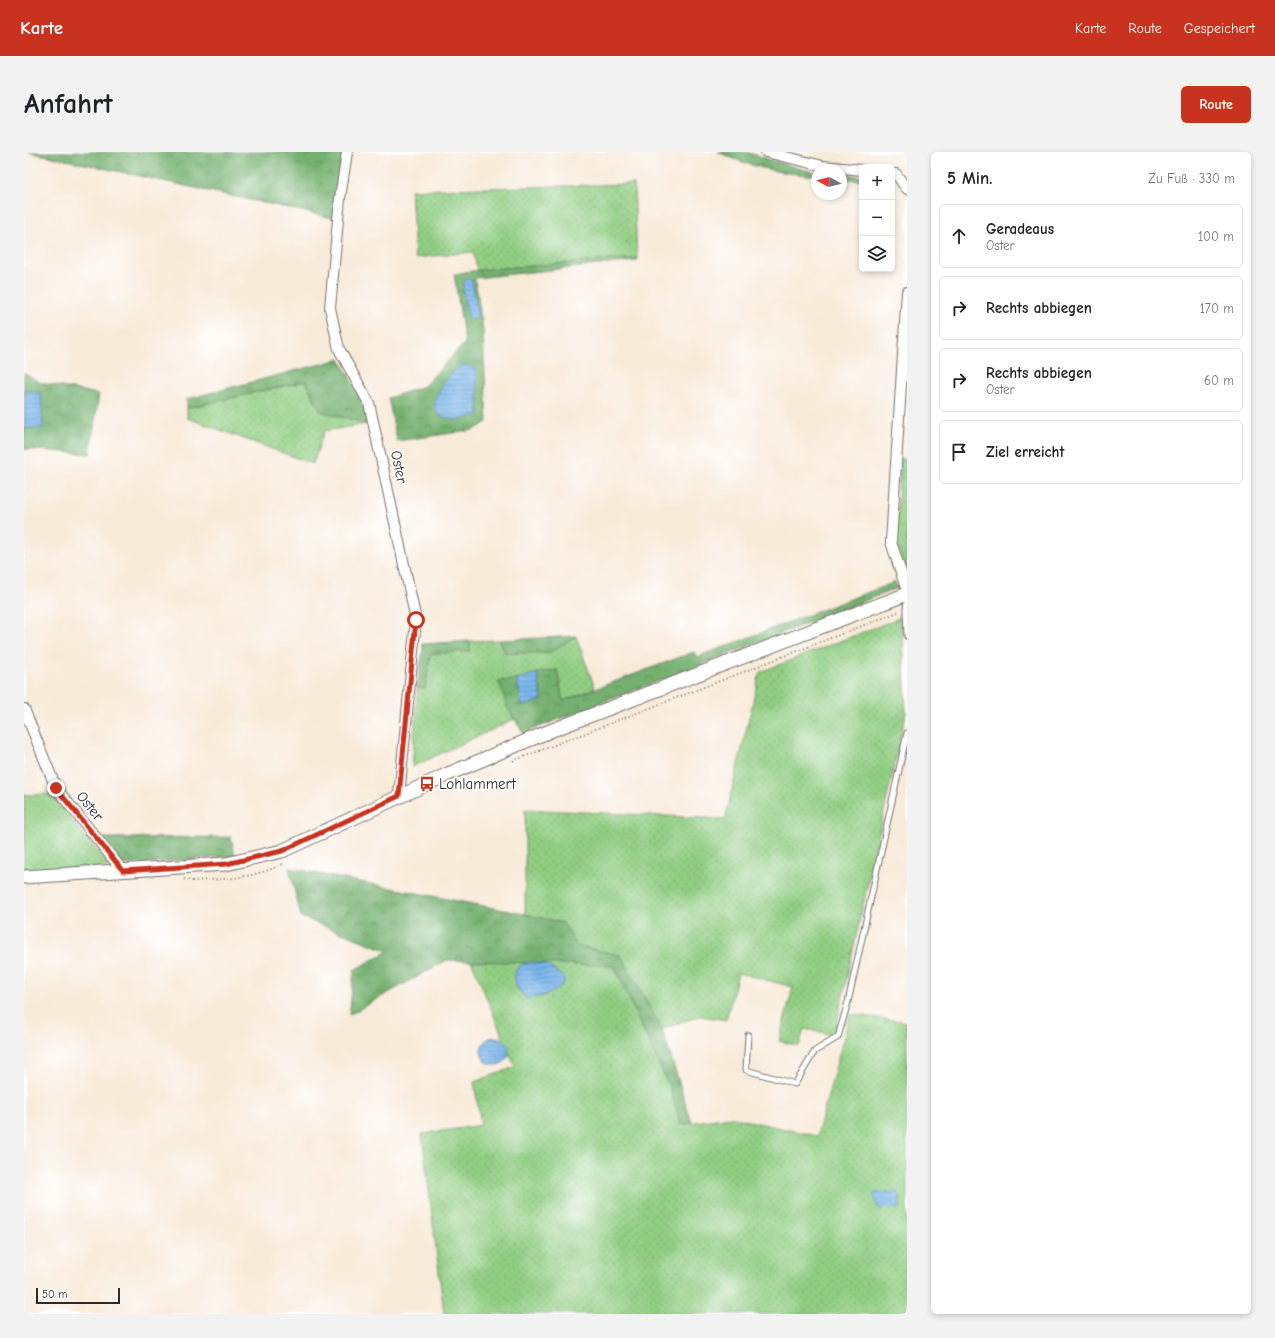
<!DOCTYPE html>
<html lang="de">
<head>
<meta charset="utf-8">
<style>
  body { margin:0; font-family:"Comic Neue",sans-serif; background:#f2f2f2; color:#202124 }
  .controls { position:absolute; right:12px; top:12px; display:grid; overflow:hidden; border-radius:6px; box-shadow:0 2px 6px #0003 }
  .controls button { width:36px; height:36px; display:grid; place-items:center; padding:0; border:0; border-bottom:1px solid #e0e0e0; background:#fff; color:#202124; font:20px sans-serif }
  .compass { position:absolute; left:787px; top:12px; width:36px; height:36px; border-radius:50%; background:#fff; box-shadow:0 2px 6px #0003; rotate:278deg }
  .scale { position:absolute; left:12px; bottom:10px; width:84px; box-sizing:border-box; padding-left:4px; border:2px solid #2b2b2b; border-top:0; font-size:11px; line-height:14px; white-space:nowrap; color:#2b2b2b; -webkit-text-stroke:3px #fff; paint-order:stroke }
  .stop { position:absolute; width:12px; height:12px; margin:-9px; border:3px solid #c8321e; border-radius:50%; background:#fff }
  .stop.end { background:#c8321e; border-color:#fff; box-shadow:0 1px 4px #0008 }
  .list { margin:0; padding:0; list-style:none }
  h2 { display:flex; justify-content:space-between; align-items:center; height:52px; margin:0; padding:0 16px; font-size:17px }
  h2 small { font-size:13px; font-weight:400; color:#757577 }
  .list li { display:grid; grid-template-columns:26px 1fr auto; gap:12px; align-items:center; box-sizing:border-box; height:64px; margin:0 8px 8px; padding:0 8px; border:1px solid #e0e0e0; border-radius:6px }
  .list b { display:block; font-size:15px; white-space:nowrap }
  .list p { margin:0; font-size:13px; white-space:nowrap; color:#757577 }
  .list em { font-size:13px; font-style:normal; color:#757577 }
  .icon { flex:none; width:22px; height:22px; fill:none; stroke:currentColor; stroke-width:2; stroke-linecap:round; stroke-linejoin:round }
  .map { position:relative; flex:none; width:883px; height:1162px; overflow:hidden; border-radius:6px }
  header { display:flex; align-items:center; gap:24px; box-sizing:border-box; height:56px; padding:0 20px; background:#c8321e; color:#fff }
  header strong { font-size:19px }
  nav { display:flex; gap:22px; margin-inline-start:auto; font-size:14px }
  .intro { display:flex; align-items:center; justify-content:space-between; box-sizing:border-box; height:96px; padding:0 24px }
  h1 { margin:0; font-size:28px }
  .button { padding:10px 18px; border-radius:6px; background:#c8321e; color:#fff; font-size:14px; font-weight:700 }
  main { display:flex; gap:24px; padding:0 24px }
  aside { flex:1; background:#fff; border-radius:6px; box-shadow:0 2px 6px #0003 }
  .map>svg:first-child { display:block }
  .grass { fill:url(#grass-dots); stroke:#5e7c56 }
  .forest { fill:url(#forest-crowns); stroke:#506e4e; fill-rule:evenodd }
  .water { fill:url(#water-rules); stroke:#52708c }
  .lines { fill:none; stroke-linecap:round; stroke-linejoin:round }
  .service-casing { stroke:#736e68; stroke-width:7 }
  .minor-casing { stroke:#736e68; stroke-width:12 }
  .secondary-casing { stroke:#736e68; stroke-width:15 }
  .path { stroke:#736e68; stroke-width:2; stroke-dasharray:1 3; stroke-linecap:butt }
  .service { stroke:#fff; stroke-width:5 }
  .minor { stroke:#fff; stroke-width:10 }
  .secondary { stroke:#fff; stroke-width:13 }
  .route { stroke:#c8321e; stroke-width:5 }
  .labels { text-anchor:middle; stroke-width:3.5; stroke-linejoin:round; paint-order:stroke }
  .street-label { font-size:15px; fill:#2b2b2b; stroke:#fff }
  .poi-label { font-size:15px; fill:#2b2b2b; stroke:#fff; text-anchor:start }
</style>
</head>
<body>
<header>
<strong>Karte</strong>
<nav><a>Karte</a><a>Route</a><a>Gespeichert</a></nav>
</header>
<div class="intro"><h1>Anfahrt</h1><a class="button">Route</a></div>
<main>
<div class="map">
<svg width="883" height="1162" viewBox="0 0 883 1162">
  <defs>
    <pattern id="grass-dots" width="8" height="8" patternUnits="userSpaceOnUse"><rect width="8" height="8" fill="#90cd82"/><path d="M2 2h.1M6 6h.1" fill="none" stroke="#7cb070" stroke-width="1.8" stroke-linecap="round"/></pattern>
    <pattern id="forest-crowns" width="20" height="18" patternUnits="userSpaceOnUse"><rect width="20" height="18" fill="#74b070"/><path d="M2 6a3 3 0 1 1 6 0M12 15a3 3 0 1 1 6 0" fill="none" stroke="#5f8f5c"/></pattern>
    <pattern id="water-rules" width="6" height="5" patternUnits="userSpaceOnUse"><rect width="6" height="5" fill="#7ab6ec"/><path d="M0 2.5h6" fill="none" stroke="#6494bf"/></pattern>
  </defs>
  <rect width="100%" height="100%" fill="#fff"/>
  <filter id="ink" filterUnits="userSpaceOnUse"><feTurbulence type="fractalNoise" baseFrequency=".025" numOctaves="2"/><feDisplacementMap in="SourceGraphic" scale="8" xChannelSelector="R" yChannelSelector="G"/><feConvolveMatrix kernelMatrix="1 2 1 2 8 2 1 2 1" color-interpolation-filters="sRGB"/></filter>
  <filter id="wash" filterUnits="userSpaceOnUse"><feTurbulence type="fractalNoise" baseFrequency=".012" numOctaves="4" result="noise"/><feDisplacementMap in="SourceGraphic" scale="16" xChannelSelector="R" yChannelSelector="G"/><feGaussianBlur stdDeviation="0.9" result="paint"/><feColorMatrix in="noise" values="0 0 0 0 0 0 0 0 0 0 0 0 0 0 0 0 0 1.4 0 .05"/><feComposite in="paint" operator="in"/></filter>
  <g filter="url(#wash)">
    <rect width="100%" height="100%" fill="#f8ead9"/>
    <!-- grass -->
    <g class="grass">
      <path d="M 610,32 L 613,106 L 453,118 L 449,100 L 391,106 L 387,38 Z"/>
      <path d="M 282,229 L 296,259 L 344,272 L 300,279 L 289,312 L 163,266 L 163,256 Z"/>
      <path d="M 876,307 L 883,307 L 883,415 L 880,416 L 872,389 Z"/>
      <path d="M 878,465 L 882,561 L 810,883 L 780,877 L 775,894 L 755,889 L 769,835 L 714,821 L 702,868 L 676,864 L 638,877 L 597,804 L 553,794 L 539,771 L 501,762 L 501,657 L 701,667 L 736,520 Z"/>
      <path d="M 552,484 L 571,536 L 539,549 L 533,518 L 513,521 L 493,528 L 475,529 L 483,555 L 491,567 L 388,615 L 393,536 L 401,536 L 407,501 L 446,499 L 446,489 L 476,488 L 481,501 L 525,501 Z"/>
      <path d="M 26,642 L 87,715 L 0,719 L 0,643 Z"/>
      <path d="M 447,808 L 590,814 L 645,934 L 657,972 L 707,965 L 793,984 L 826,862 L 883,870 L 883,1162 L 420,1162 L 398,982 L 457,973 L 450,930 L 491,915 Z"/>
    </g>
    <!-- forest -->
    <g class="forest">
      <path d="M 5,0 L 319,0 L 309,66 Z"/>
      <path d="M 694,0 L 722,0 L 781,18 L 793,20 L 793,24 C 756,21 728,16 694,0 Z"/>
      <path d="M 817,22 L 838,24 L 838,28 L 817,27 Z"/>
      <path d="M 613,106 L 613,109 L 451,126 L 459,178 L 463,270 L 450,278 L 373,289 L 364,246 L 400,234 L 441,191 L 430,122 L 453,118 ZM 414,241 L 423,266 C 409,260 410,255 414,241 Z"/>
      <path d="M 316,207 L 340,252 L 344,272 L 296,259 L 282,229 L 163,256 L 163,247 Z"/>
      <path d="M 0,221 L 17,231 L 75,242 L 66,302 L 0,297 L 0,276 L 11,277 L 1,239 L 0,242 Z"/>
      <path d="M 871,430 L 874,436 L 679,512 L 499,581 L 483,555 L 475,529 L 493,528 L 498,554 L 518,548 L 513,521 L 533,518 L 539,549 L 664,502 L 670,500 L 673,505 Z"/>
      <path d="M 552,484 L 525,501 L 481,501 L 476,488 Z"/>
      <path d="M 446,489 L 446,499 L 407,502 L 401,536 L 393,536 L 399,496 L 398,492 Z"/>
      <path d="M 207,685 L 211,704 L 99,713 L 76,686 Z"/>
      <path d="M 265,716 L 501,762 L 539,771 L 553,794 L 597,803 L 638,877 L 668,971 L 657,973 L 645,934 L 590,814 L 423,808 L 325,863 L 330,818 L 364,799 L 277,765 Z"/>
    </g>
    <!-- water -->
    <g class="water">
      <path d="M 442,127 L 448,128 L 454,165 L 452,167 L 445,167 C 443,157 435,135 442,127 Z"/>
      <path d="M 444,213 L 452,218 L 455,262 C 449,264 443,266 437,267 C 429,269 413,265 411,256 C 409,244 424,223 433,217 C 436,214 440,213 444,213 Z"/>
      <path d="M 1,239 L 17,241 L 19,276 L 0,276 Z"/>
      <path d="M 513,521 L 518,548 L 498,554 L 493,528 Z"/>
      <path d="M 507,810 L 523,813 L 539,824 L 540,830 C 530,843 519,844 503,847 C 500,842 497,841 494,837 C 490,831 489,820 495,815 C 497,812 504,811 507,810 Z"/>
      <circle cx="471" cy="899" r="14"/>
      <path d="M 874,1040 L 876,1046 L 876,1056 L 855,1057 L 853,1055 L 851,1046 L 849,1044 L 850,1041 Z"/>
    </g>
  </g>
  <g filter="url(#ink)">
    <g class="lines">
      <!-- service casing -->
      <g class="service-casing">
        <g id="service">
          <path d="M 883,448 L 882,457 L 883,484"/>
          <path d="M 724,883 L 722,918 L 771,932 L 791,899 L 814,885 L 824,850 L 883,581"/>
        </g>
      </g>
      <!-- minor casing -->
      <g class="minor-casing">
        <g id="minor">
          <path d="M 323,0 L 316,46 L 306,156 L 315,197 L 345,251 L 392,468 L 375,644"/>
          <path d="M 742,0 L 799,14 L 838,18"/>
          <path d="M 868,22 L 872,22 L 883,37"/>
          <path d="M 883,140 L 867,390 L 883,439"/>
          <path d="M 0,557 L 32,636 L 99,719"/>
        </g>
      </g>
      <!-- secondary casing -->
      <g class="secondary-casing">
        <path id="secondary" d="M 0,725 L 202,712 L 258,699 L 422,623 L 526,579 L 883,442"/>
      </g>
      <!-- path -->
      <g class="path">
        <path d="M 489,609 L 874,460"/>
        <path d="M 160,727 L 167,729 C 200,727 228,727 259,712"/>
      </g>
      <!-- service -->
      <use href="#service" class="service"/>
      <!-- minor -->
      <use href="#minor" class="minor"/>
      <!-- secondary -->
      <use href="#secondary" class="secondary"/>
    </g>
  </g>
  <g class="lines" filter="url(#ink)">
    <!-- route -->
    <path class="route" d="M 32,636 L 99,719 L 202,712 L 258,699 L 375,644 L 392,468"/>
  </g>
  <!-- icons -->
  <defs>
    <g id="bus-bare" transform="scale(1.2)"><path d="M-5-6H5V4H4V6H2V4H-2V6H-4V4H-5ZM-3.5-4V0h7V-4ZM-3.5 1.2v1.5H-2V1.2ZM2 1.2v1.5H3.5V1.2Z" fill="#c8321e" stroke="#fff" stroke-width="2.5" paint-order="stroke"/></g>
  </defs>
  <g fill-rule="evenodd">
    <use href="#bus-bare" x="403" y="632"/>
  </g>
  <g class="labels">
    <!-- street labels -->
    <g class="street-label">
      <text transform="translate(375 315) rotate(78)" y="5">Oster</text>
      <text transform="translate(66 654) rotate(51)" y="5">Oster</text>
    </g>
    <!-- poi labels -->
    <g class="poi-label">
      <text x="415" y="637">Lohlammert</text>
    </g>
  </g>
</svg>
<div class="controls">
<button>+</button>
<button>−</button>
<button><svg class="icon" aria-label="layers" viewBox="0 0 24 24"><path d="M12 4l9 5-9 5-9-5zM3 14l9 5 9-5"/></svg></button>
</div>
<svg class="compass" viewBox="-18 -18 36 36"><path d="M0-13l5 13h-10z" fill="#e53935"/><path d="M0 13l5-13h-10z" fill="#757577"/></svg>
<div class="scale">50 m</div>
<div class="stop" style="left:392px;top:468px"></div>
<div class="stop end" style="left:32px;top:636px"></div>
</div>
<aside>
<h2>5 Min.<small>Zu Fuß · 330 m</small></h2>
<ul class="list">
<li><svg class="icon" aria-label="ahead" viewBox="0 0 24 24"><path d="M12 20V5M6 11l6-6 6 6"/></svg><div><b>Geradeaus</b><p>Oster</p></div><em>100 m</em></li>
<li><svg class="icon" aria-label="right" viewBox="0 0 24 24"><path d="M7 20v-9h11M14 6l5 5-5 5"/></svg><div><b>Rechts abbiegen</b></div><em>170 m</em></li>
<li><svg class="icon" aria-label="right" viewBox="0 0 24 24"><path d="M7 20v-9h11M14 6l5 5-5 5"/></svg><div><b>Rechts abbiegen</b><p>Oster</p></div><em>60 m</em></li>
<li><svg class="icon" aria-label="arrive" viewBox="0 0 24 24"><path d="M6 21V4h12l-3 4 3 4H6"/></svg><div><b>Ziel erreicht</b></div></li>
</ul>
</aside>
</main>
</body>
</html>
